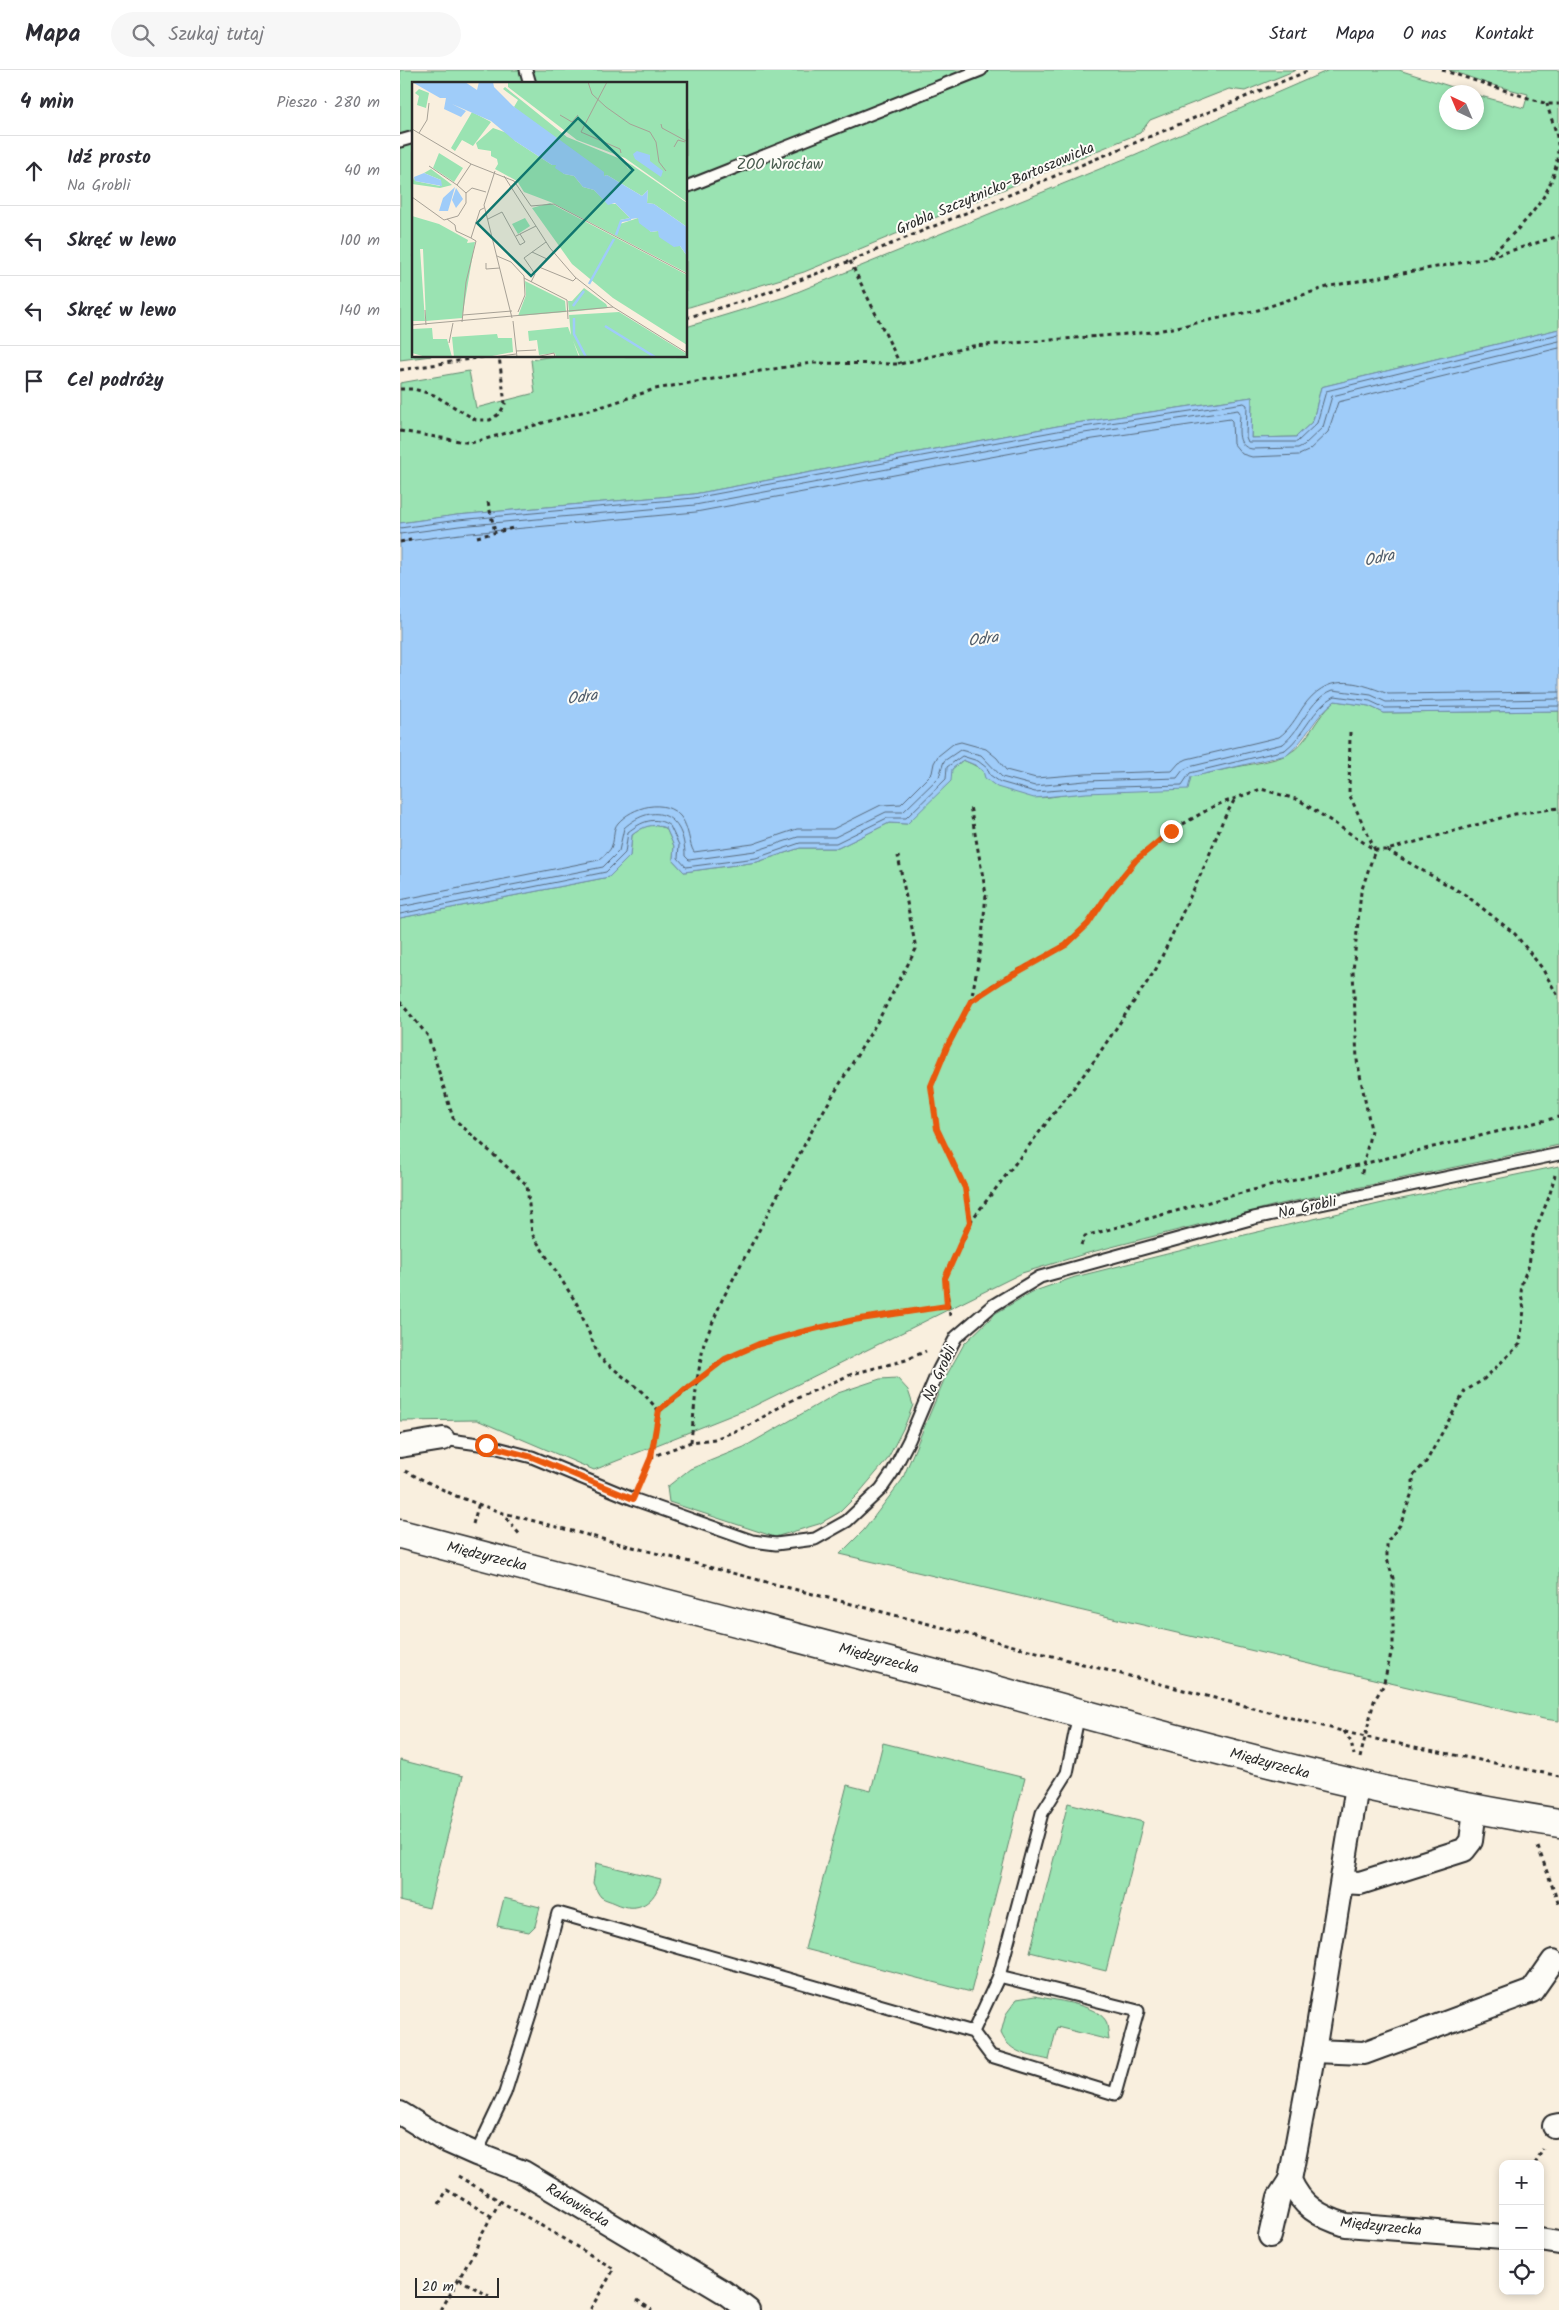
<!DOCTYPE html>
<html lang="pl">
<head>
<meta charset="utf-8">
<style>
  body { margin:0; font-family:Kalam,sans-serif; background:#f7f7f7; color:#2b2b33 }
  .controls { position:absolute; right:15px; bottom:15px; display:grid; overflow:hidden; border-radius:10px; box-shadow:0 2px 8px #0003 }
  .controls button { width:45px; height:45px; display:grid; place-items:center; padding:0; border:0; border-bottom:1px solid #e1e1e2; background:#fff; color:#2b2b33; font:25px sans-serif }
  .compass { position:absolute; left:1039px; top:15px; width:45px; height:45px; border-radius:50%; background:#fff; box-shadow:0 2px 8px #0003; rotate:316deg }
  .scale { position:absolute; left:15px; bottom:12px; width:84px; box-sizing:border-box; padding-left:5px; border:2px solid #2b2b2b; border-top:0; font-size:14px; line-height:18px; white-space:nowrap; color:#2b2b2b; -webkit-text-stroke:4px #fdfcf7; paint-order:stroke }
  .stop { position:absolute; width:15px; height:15px; margin:-11px; border:4px solid #ea580c; border-radius:50%; background:#fff }
  .stop.end { background:#ea580c; border-color:#fff; box-shadow:0 1px 5px #0008 }
  .list { margin:0; padding:0; list-style:none }
  h2 { display:flex; justify-content:space-between; align-items:center; height:65px; margin:0; padding:0 20px; font-size:21px }
  h2 small { font-size:16px; font-weight:400; color:#7c7c81 }
  .list li { display:grid; grid-template-columns:32px 1fr auto; gap:15px; align-items:center; box-sizing:border-box; height:70px; padding:0 20px; border-top:1px solid #e1e1e2 }
  .list b { display:block; font-size:19px; white-space:nowrap }
  .list p { margin:0; font-size:16px; white-space:nowrap; color:#7c7c81 }
  .list em { font-size:16px; font-style:normal; color:#7c7c81 }
  .icon { flex:none; width:28px; height:28px; fill:none; stroke:currentColor; stroke-width:2; stroke-linecap:round; stroke-linejoin:round }
  .map { position:relative; flex:none; width:1159px; height:2240px; overflow:hidden }
  header { display:flex; align-items:center; gap:30px; box-sizing:border-box; height:70px; padding:0 25px; background:#fff; border-bottom:1px solid #e1e1e2 }
  header strong { font-size:24px }
  nav { display:flex; gap:28px; margin-inline-start:auto; font-size:18px }
  .search { width:350px; height:45px; background:#f7f7f7; display:flex; align-items:center; gap:12px; box-sizing:border-box; padding:0 18px; border-radius:28px; color:#7c7c81; font-size:19px }
  main { display:flex }
  aside { flex:1; background:#fff }
  .map>svg:first-child { display:block }
  .green { fill:#9ae3b2; stroke:#62876e }
  .water { fill:#9fccf9; stroke:#718ca7 }
  .lines { fill:none; stroke-linecap:round; stroke-linejoin:round }
  .shore { stroke:#596b7d; stroke-width:1 }
  .lane-casing { stroke:#2b2b2b; stroke-width:15 }
  .street-casing { stroke:#2b2b2b; stroke-width:26 }
  .secondary-casing { stroke:#2b2b2b; stroke-width:31 }
  .path { stroke:#2b2b2b; stroke-width:3; stroke-dasharray:4 4; stroke-linecap:butt }
  .lane { stroke:#fdfcf7; stroke-width:11 }
  .street { stroke:#fdfcf7; stroke-width:22 }
  .secondary { stroke:#fdfcf7; stroke-width:28 }
  .route { stroke:#ea580c; stroke-width:6 }
  .labels { text-anchor:middle; stroke-width:4; stroke-linejoin:round; paint-order:stroke }
  .park-label { font-size:15px; fill:#47594d; stroke:#fdfcf7 }
  .street-label { font-size:15px; fill:#2b2b2b; stroke:#fdfcf7 }
  .water-label { font-size:16px; font-style:italic; fill:#4e5b69; stroke:#fdfcf7 }
  .inset-river { fill:none; stroke:#9fccf9; stroke-width:2.5 }
  .inset-road { fill:none; stroke:#a7a196; stroke-width:1 }
  .view { fill:#0f766e; fill-opacity:0.15; stroke:#0f766e; stroke-width:2.5 }
  .inset-edge { fill:none; stroke:#2b2b2b; stroke-width:2.5 }
</style>
</head>
<body>
<header>
<strong>Mapa</strong>
<div class="search"><svg class="icon" aria-label="search" viewBox="0 0 24 24"><circle cx="10" cy="10" r="6"/><path d="M15 15l6 6"/></svg>Szukaj tutaj</div>
<nav><a>Start</a><a>Mapa</a><a>O nas</a><a>Kontakt</a></nav>
</header>
<main>
<aside>
<h2>4 min<small>Pieszo · 280 m</small></h2>
<ul class="list">
<li><svg class="icon" aria-label="ahead" viewBox="0 0 24 24"><path d="M12 20V5M6 11l6-6 6 6"/></svg><div><b>Idź prosto</b><p>Na Grobli</p></div><em>40 m</em></li>
<li><svg class="icon" aria-label="left" viewBox="0 0 24 24"><path d="M17 20v-9H6M10 6l-5 5 5 5"/></svg><div><b>Skręć w lewo</b></div><em>100 m</em></li>
<li><svg class="icon" aria-label="left" viewBox="0 0 24 24"><path d="M17 20v-9H6M10 6l-5 5 5 5"/></svg><div><b>Skręć w lewo</b></div><em>140 m</em></li>
<li><svg class="icon" aria-label="arrive" viewBox="0 0 24 24"><path d="M6 21V4h12l-3 4 3 4H6"/></svg><div><b>Cel podróży</b></div></li>
</ul>
</aside>
<div class="map">
<svg width="1159" height="2240" viewBox="0 0 1159 2240">
  <rect width="100%" height="100%" fill="#f9efde"/>
  <filter id="ink" filterUnits="userSpaceOnUse"><feTurbulence type="fractalNoise" baseFrequency=".02" numOctaves="2"/><feDisplacementMap in="SourceGraphic" scale="10" xChannelSelector="R" yChannelSelector="G"/><feConvolveMatrix kernelMatrix="1 2 1 2 8 2 1 2 1" color-interpolation-filters="sRGB"/></filter>
  <g filter="url(#ink)">
    <!-- green -->
    <g class="green">
      <path d="M 0,0 L 896,0 L 845,21 L 829,19 L 750,50 L 740,63 L 404,202 L 286,238 L 286,14 L 14,14 L 14,286 L 31,286 L 0,290 Z"/>
      <path d="M 929,0 L 999,0 L 1068,22 L 1046,22 L 1046,52 L 1076,52 L 1077,25 L 1124,38 L 1128,24 L 1089,14 L 1049,0 L 1159,0 L 1159,259 L 921,317 L 913,351 L 896,367 L 851,368 L 852,327 L 663,355 L 294,424 L 57,445 L 0,453 L 0,313 L 69,301 L 76,338 L 135,323 L 131,290 L 152,286 L 286,286 L 286,257 L 385,227 L 734,85 Z"/>
      <path d="M 935,631 L 969,636 L 984,643 L 1159,641 L 1159,1075 L 876,1135 L 688,1183 L 622,1203 L 352,1337 L 194,1400 L 77,1350 L 0,1351 L 0,848 L 209,807 L 230,786 L 232,765 C 246,755 249,753 266,758 L 274,776 L 273,790 L 284,802 L 357,792 L 400,778 L 438,778 L 489,753 L 507,754 L 552,699 L 563,690 C 586,699 610,720 634,727 C 642,729 655,726 664,725 C 722,719 779,710 836,697 C 851,694 875,691 888,684 C 909,673 916,645 935,631 Z"/>
      <path d="M 1159,1096 L 1159,1651 L 1144,1649 L 440,1484 L 464,1460 L 502,1410 L 544,1310 L 564,1274 L 596,1243 L 632,1222 L 675,1207 L 823,1170 L 987,1132 Z"/>
      <path d="M 497,1308 L 508,1320 L 513,1335 L 505,1355 L 487,1390 L 459,1423 L 440,1442 L 419,1454 L 375,1467 L 269,1432 L 267,1417 L 290,1399 L 344,1377 L 438,1323 L 480,1309 Z"/>
      <path d="M 483,1673 L 625,1708 L 571,1922 L 405,1879 L 447,1715 L 471,1721 Z"/>
      <path d="M 0,1690 L 63,1706 L 29,1838 L 0,1831 Z"/>
      <path d="M 668,1733 L 743,1752 L 706,1901 L 630,1882 Z"/>
      <path d="M 196,1793 L 261,1809 C 255,1833 238,1844 215,1833 C 211,1831 205,1830 201,1827 C 198,1824 195,1817 193,1813 Z"/>
      <path d="M 104,1828 L 140,1837 L 135,1856 L 129,1862 L 97,1856 Z"/>
      <path d="M 635,1926 C 652,1930 696,1934 706,1951 C 708,1956 708,1964 709,1970 L 657,1957 L 649,1990 C 629,1985 610,1984 601,1963 L 606,1944 L 617,1929 Z"/>
    </g>
    <!-- water -->
    <path class="water" d="M 1159,259 L 1159,641 L 984,643 L 969,636 L 935,631 C 915,645 907,669 887,685 L 791,707 L 788,719 L 686,723 L 634,728 L 597,717 L 585,708 L 583,701 L 575,695 L 563,690 L 552,699 L 551,711 L 507,754 L 489,753 L 438,778 L 400,778 L 357,792 L 284,802 L 273,790 L 274,776 L 266,758 C 251,753 244,756 232,765 L 230,786 L 209,807 L 0,848 L 0,453 L 57,445 L 294,424 L 663,355 L 852,327 L 851,368 L 896,367 L 913,351 L 921,317 Z"/>
    <g class="lines">
      <!-- shore -->
      <g class="shore">
        <path d="M 0,458 L 58,450 L 294,428 L 663,360 L 844,333 L 847,335 L 846,367 L 848,372 L 897,372 L 917,353 L 926,321 L 1159,264"/>
        <path d="M 0,464 L 59,456 L 295,435 L 664,366 L 838,340 L 840,343 C 840,356 834,376 852,379 L 898,378 L 904,375 L 923,357 L 932,326 L 1159,271"/>
        <path d="M 0,472 L 60,464 L 296,442 L 666,373 L 830,349 L 832,351 L 833,373 L 842,384 L 852,387 L 899,385 L 908,381 L 928,362 L 938,332 L 1159,278"/>
        <path d="M 0,830 L 199,790 C 203,786 211,781 212,775 C 215,768 212,760 218,753 C 232,737 265,727 281,747 C 289,757 289,775 294,782 L 353,774 L 397,759 L 433,759 L 481,735 L 501,734 L 532,703 L 534,693 L 538,686 L 553,674 L 561,672 L 586,679 L 597,688 L 606,700 L 636,708 L 685,704 L 772,701 L 779,693 L 787,689 L 879,667 C 889,660 896,648 903,637 C 927,603 953,610 988,624 L 1159,622"/>
        <path d="M 0,837 L 203,797 L 219,781 L 224,758 C 255,730 285,745 285,786 L 289,790 L 355,781 L 398,767 L 435,767 L 486,742 L 503,742 L 539,707 L 544,691 L 560,680 L 581,685 L 602,707 L 635,716 L 685,711 L 777,708 L 783,700 L 789,697 L 883,674 C 902,659 909,629 933,620 L 971,625 L 986,632 L 1159,629"/>
        <path d="M 0,844 L 206,802 L 225,783 L 228,762 C 241,752 255,745 270,756 L 279,775 L 278,788 L 286,797 L 356,788 L 400,773 L 436,773 L 487,748 L 506,748 L 546,709 L 547,697 L 562,686 L 578,691 L 587,698 L 590,705 L 600,712 L 635,722 L 686,718 L 782,715 L 790,703 L 885,680 C 905,665 912,638 935,626 L 970,631 L 985,638 L 1159,636"/>
      </g>
      <!-- lane casing -->
      <g class="lane-casing">
        <g id="lane">
          <path d="M 126,0 L 130,14"/>
          <path d="M 0,71 L 14,67"/>
          <path d="M 286,117 L 581,0"/>
          <path d="M 43,1369 L 86,1375 L 132,1387 L 233,1429 L 352,1471 L 376,1474 L 415,1469 L 447,1451 L 481,1419 L 492,1403 L 509,1370 L 539,1299 L 556,1267 L 592,1236 L 640,1207 L 854,1148 L 1159,1084"/>
          <path d="M 599,1906 L 642,1743 L 667,1703 L 679,1643"/>
          <path d="M 76,2084 L 105,2023 L 133,1935 L 158,1843 L 573,1962 L 591,1986 L 715,2024 L 738,1941 L 599,1906 L 573,1962"/>
        </g>
      </g>
      <!-- street casing -->
      <g class="street-casing">
        <g id="street">
          <path d="M 0,1376 L 43,1369"/>
          <path d="M 957,1716 L 914,1981 L 890,2110 C 901,2136 920,2147 946,2155 L 1103,2167"/>
          <path d="M 942,1812 L 960,1813 L 1064,1780 L 1071,1771 L 1075,1739"/>
          <path d="M 914,1981 L 964,1983 L 1132,1921 L 1153,1891"/>
          <path d="M 0,2043 L 42,2069 L 76,2084 L 123,2102 L 324,2222 L 348,2240"/>
          <path d="M 1154,2056 L 1159,2055"/>
          <path d="M 870,2166 L 879,2127 L 890,2110"/>
          <path d="M 1140,2170 L 1159,2173"/>
        </g>
      </g>
      <!-- secondary casing -->
      <g class="secondary-casing">
        <path id="secondary" d="M 0,1464 C 194,1515 388,1564 581,1616 C 772,1668 963,1723 1159,1753"/>
      </g>
      <!-- path -->
      <g class="path">
        <path d="M 1042,0 L 1147,34 L 1159,34"/>
        <path d="M 1088,187 C 1121,157 1158,125 1158,76 C 1158,63 1150,47 1147,34"/>
        <path d="M 450,191 L 500,294"/>
        <path d="M 286,248 L 352,228 L 450,191 L 910,0"/>
        <path d="M 0,300 L 89,286"/>
        <path d="M 0,319 L 14,319 L 34,325 L 76,350 L 90,350 L 100,343 L 105,334 L 99,286"/>
        <path d="M 0,361 L 71,373 L 207,335 L 255,319 L 354,302 L 412,293 L 500,294 L 573,276 L 753,262 L 858,240 L 930,216 L 1087,188 L 1159,166"/>
        <path d="M 88,432 L 95,462"/>
        <path d="M 77,467 L 113,458"/>
        <path d="M 0,472 L 11,470"/>
        <path d="M 950,662 L 949,724 L 975,780 L 961,822 L 953,901 L 957,990 L 971,1060 L 961,1107"/>
        <path d="M 987,780 L 1067,826 L 1115,864 L 1142,898 L 1159,928"/>
        <path d="M 571,931 L 600,911 L 666,875 L 688,854 L 708,824 L 736,790 L 771,761 L 814,736 L 861,719 L 899,730 L 975,780 L 987,780 L 1115,744 L 1159,738"/>
        <path d="M 0,932 L 28,966 L 53,1048 L 127,1115 L 132,1164 L 177,1234 L 199,1287 L 241,1321 L 259,1341 L 251,1387"/>
        <path d="M 570,1152 L 692,994 L 756,899 L 806,793 L 823,750 L 835,729"/>
        <path d="M 681,1175 L 685,1166 L 849,1121 L 1159,1047"/>
        <path d="M 550,1246 L 545,1208 L 570,1152 L 565,1118 L 537,1059 L 531,1016 L 547,977 L 571,931 L 581,878 L 586,824 L 570,736"/>
        <path d="M 259,1341 L 325,1289 L 359,1274 L 401,1262 L 454,1250 L 547,1236"/>
        <path d="M 291,1372 L 297,1310 L 304,1273 L 322,1230 L 415,1055 L 479,949 L 516,879 L 498,786"/>
        <path d="M 5,1401 L 56,1426 L 100,1442 L 301,1495 L 965,1667 L 1159,1706"/>
        <path d="M 241,1410 L 251,1387 L 291,1372 L 315,1369 L 350,1355 L 386,1333 L 452,1304 L 506,1290 L 526,1281"/>
        <path d="M 101,1442 L 121,1466"/>
        <path d="M 73,1454 L 79,1433"/>
        <path d="M 944,1661 L 951,1672 L 954,1685"/>
        <path d="M 960,1688 L 974,1631 L 983,1616 L 993,1576 L 993,1508 L 987,1489 L 987,1472 L 1000,1455 L 1005,1442 L 1013,1420 L 1013,1406 L 1026,1392 L 1065,1321 L 1083,1310 L 1120,1274 L 1124,1239 L 1121,1224 L 1122,1212 L 1129,1195 L 1133,1166 L 1149,1127 L 1155,1105"/>
        <path d="M 1138,1777 L 1159,1835"/>
        <path d="M 1135,2094 L 1143,2079"/>
        <path d="M 58,2106 L 214,2199 L 190,2240"/>
        <path d="M 39,2134 L 47,2120 L 91,2146"/>
        <path d="M 59,2209 L 89,2226"/>
        <path d="M 237,2230 L 252,2240"/>
        <path d="M 41,2240 L 76,2179 L 80,2167 L 100,2131"/>
      </g>
      <!-- lane -->
      <use href="#lane" class="lane"/>
      <!-- street -->
      <use href="#street" class="street"/>
      <!-- secondary -->
      <use href="#secondary" class="secondary"/>
    </g>
  </g>
  <g class="lines" filter="url(#ink)">
    <!-- route -->
    <path class="route" d="M 86,1375 L 132,1387 L 233,1429 L 251,1387 L 259,1340 L 325,1289 L 359,1274 L 401,1262 L 454,1250 L 547,1236 L 545,1208 L 570,1152 L 565,1118 L 537,1059 L 531,1016 L 547,977 L 571,931 L 600,912 L 666,875 L 688,854 L 708,824 L 736,790 L 771,761"/>
  </g>
  <g class="labels">
    <!-- park labels -->
    <g class="park-label">
      <text x="380" y="99">ZOO Wrocław</text>
    </g>
    <!-- street labels -->
    <g class="street-label">
      <text transform="translate(595 118) rotate(-23)" y="5">Grobla Szczytnicko-Bartoszowicka</text>
      <text transform="translate(907 1137) rotate(-12)" y="5">Na Grobli</text>
      <text transform="translate(539 1303) rotate(-65)" y="5">Na Grobli</text>
      <text transform="translate(87 1486) rotate(14)" y="5">Międzyrzecka</text>
      <text transform="translate(479 1588) rotate(15)" y="5">Międzyrzecka</text>
      <text transform="translate(870 1693) rotate(15)" y="5">Międzyrzecka</text>
      <text transform="translate(178 2135) rotate(31)" y="5">Rakowiecka</text>
      <text transform="translate(981 2156) rotate(6)" y="5">Międzyrzecka</text>
    </g>
    <!-- water labels -->
    <g class="water-label">
      <text transform="translate(979 487) rotate(-12)" y="6">Odra</text>
      <text transform="translate(583 568) rotate(-8)" y="6">Odra</text>
      <text transform="translate(182 626) rotate(-8)" y="6">Odra</text>
    </g>
  </g>
  <!-- overview -->
  <g transform="translate(12 12)">
    <rect width="275" height="275" fill="#f9efde"/>
    <path d="M 96,0 L 275,0 L 275,120 L 213,76 L 165,58 L 96,5 ZM 93,5 L 155,55 L 211,78 L 217,88 L 214,80 L 220,83 L 275,121 L 275,145 L 242,122 L 235,121 L 236,108 L 230,114 L 195,93 L 192,94 L 191,90 L 118,39 L 102,25 L 106,18 L 91,7 ZM 7,7 L 17,11 L 14,26 L 5,23 L 7,14 L 3,11 ZM 60,30 L 79,40 L 61,64 L 50,58 L 43,69 L 39,66 ZM 81,46 L 98,52 L 103,59 L 140,83 L 144,83 L 152,92 L 162,94 L 171,105 L 182,108 L 196,122 L 204,122 L 218,136 L 208,138 L 208,142 L 226,136 L 239,150 L 246,149 L 268,164 L 275,174 L 275,191 L 141,121 L 112,110 L 105,99 L 83,87 L 86,82 L 85,77 L 79,74 L 79,69 L 66,67 L 64,61 ZM 27,71 L 51,86 L 42,100 L 21,86 ZM 19,87 L 35,99 L 40,103 L 28,106 L 0,102 L 2,95 L 3,99 L 28,104 L 29,98 L 12,91 ZM 138,121 L 275,193 L 275,263 L 201,216 L 160,182 L 120,126 ZM 0,134 L 27,142 L 56,158 L 55,161 L 63,160 L 50,236 L 14,239 L 11,167 L 8,167 L 13,239 L 0,239 ZM 113,136 L 118,144 L 106,152 L 100,142 ZM 113,199 L 153,219 L 154,230 L 106,234 L 114,213 ZM 172,206 L 194,222 L 196,226 L 157,230 L 156,219 L 160,219 ZM 207,230 L 275,272 L 275,275 L 168,275 L 159,254 L 157,233 ZM 156,245 L 167,275 L 144,275 L 143,271 L 127,273 L 125,258 L 117,259 L 116,249 ZM 20,246 L 21,257 L 35,257 L 40,275 L 14,275 L 0,271 L 0,247 ZM 85,252 L 86,256 L 100,256 L 101,270 L 75,275 L 42,275 L 40,255 Z" fill="#9ae3b2"/>
    <path d="M 0,0 L 53,0 L 65,8 L 67,0 L 81,0 L 82,5 L 101,24 L 192,90 L 192,94 L 195,93 L 230,114 L 236,108 L 235,121 L 242,122 L 275,145 L 275,174 L 268,164 L 262,165 L 247,155 L 246,149 L 239,150 L 227,141 L 226,136 L 219,137 L 203,121 L 196,123 L 182,108 L 171,105 L 162,94 L 152,92 L 143,86 L 144,83 L 140,83 L 103,59 L 79,39 L 40,22 L 54,29 L 49,35 L 32,27 L 34,16 L 28,16 ZM 225,69 L 238,73 L 238,79 L 251,89 L 249,95 L 223,77 L 221,72 ZM 12,91 L 29,98 L 30,104 L 3,99 L 2,95 ZM 43,105 L 36,129 L 27,129 L 31,116 ZM 44,106 L 51,117 L 44,126 L 40,118 Z" fill="#9fccf9"/>
    <path class="inset-river" d="M 204,153 L 209,139 L 219,137M 177,202 L 202,157M 161,224 L 172,209M 162,236 L 162,252 L 174,275M 193,244 L 243,275"/>
    <path class="inset-road" d="M 176,0 L 180,12 L 194,25 L 218,42 L 238,50 L 244,60 L 247,80 L 254,89M 195,0 L 169,50 L 208,67 L 209,71M 148,33 L 160,40 L 166,33M 249,42 L 250,46 L 274,59M 0,47 L 59,82 L 102,99 L 119,124 L 142,122 L 275,192M 7,51 L 15,38 L 17,21M 262,65 L 266,58 L 273,60M 17,84 L 45,103 L 59,82M 83,89 L 72,123 L 100,236M 92,94 L 138,166 L 163,195 L 201,225 L 275,271M 54,111 L 60,106 L 74,110M 0,115 L 32,138 L 46,134 L 54,121 L 54,111 L 45,103M 35,137 L 43,143 L 44,149 L 59,156M 76,137 L 90,130 L 108,163 L 113,160 L 108,152 L 104,154M 108,152 L 124,144M 120,170 L 135,177M 85,174 L 99,180 L 112,194 L 113,213 L 106,230M 74,181 L 74,187 L 88,186M 127,185 L 161,199 L 164,196M 112,196 L 155,218 L 156,237M 119,200 L 123,192 L 112,176 L 134,160M 13,228 L 14,243M 51,233 L 100,229M 101,239 L 105,275M 50,240 L 54,200 L 64,159 L 59,156 L 68,128 L 72,126M 0,243 L 201,225M 37,261 L 41,241M 104,269 L 124,268M 82,275 L 104,272M 124,275 L 142,271 L 143,275"/>
    <path class="view" d="M 166,36 L 221,88 L 119,194 L 65,141 Z"/>
    <rect width="275" height="275" class="inset-edge"/>
  </g>
</svg>
<div class="controls">
<button>+</button>
<button>−</button>
<button><svg class="icon" aria-label="locate" viewBox="0 0 24 24"><circle cx="12" cy="12" r="6"/><path d="M12 2v4M12 18v4M2 12h4M18 12h4"/></svg></button>
</div>
<svg class="compass" viewBox="-18 -18 36 36"><path d="M0-13l5 13h-10z" fill="#e53935"/><path d="M0 13l5-13h-10z" fill="#7c7c81"/></svg>
<div class="scale">20 m</div>
<div class="stop" style="left:86px;top:1375px"></div>
<div class="stop end" style="left:771px;top:761px"></div>
</div>
</main>
</body>
</html>
